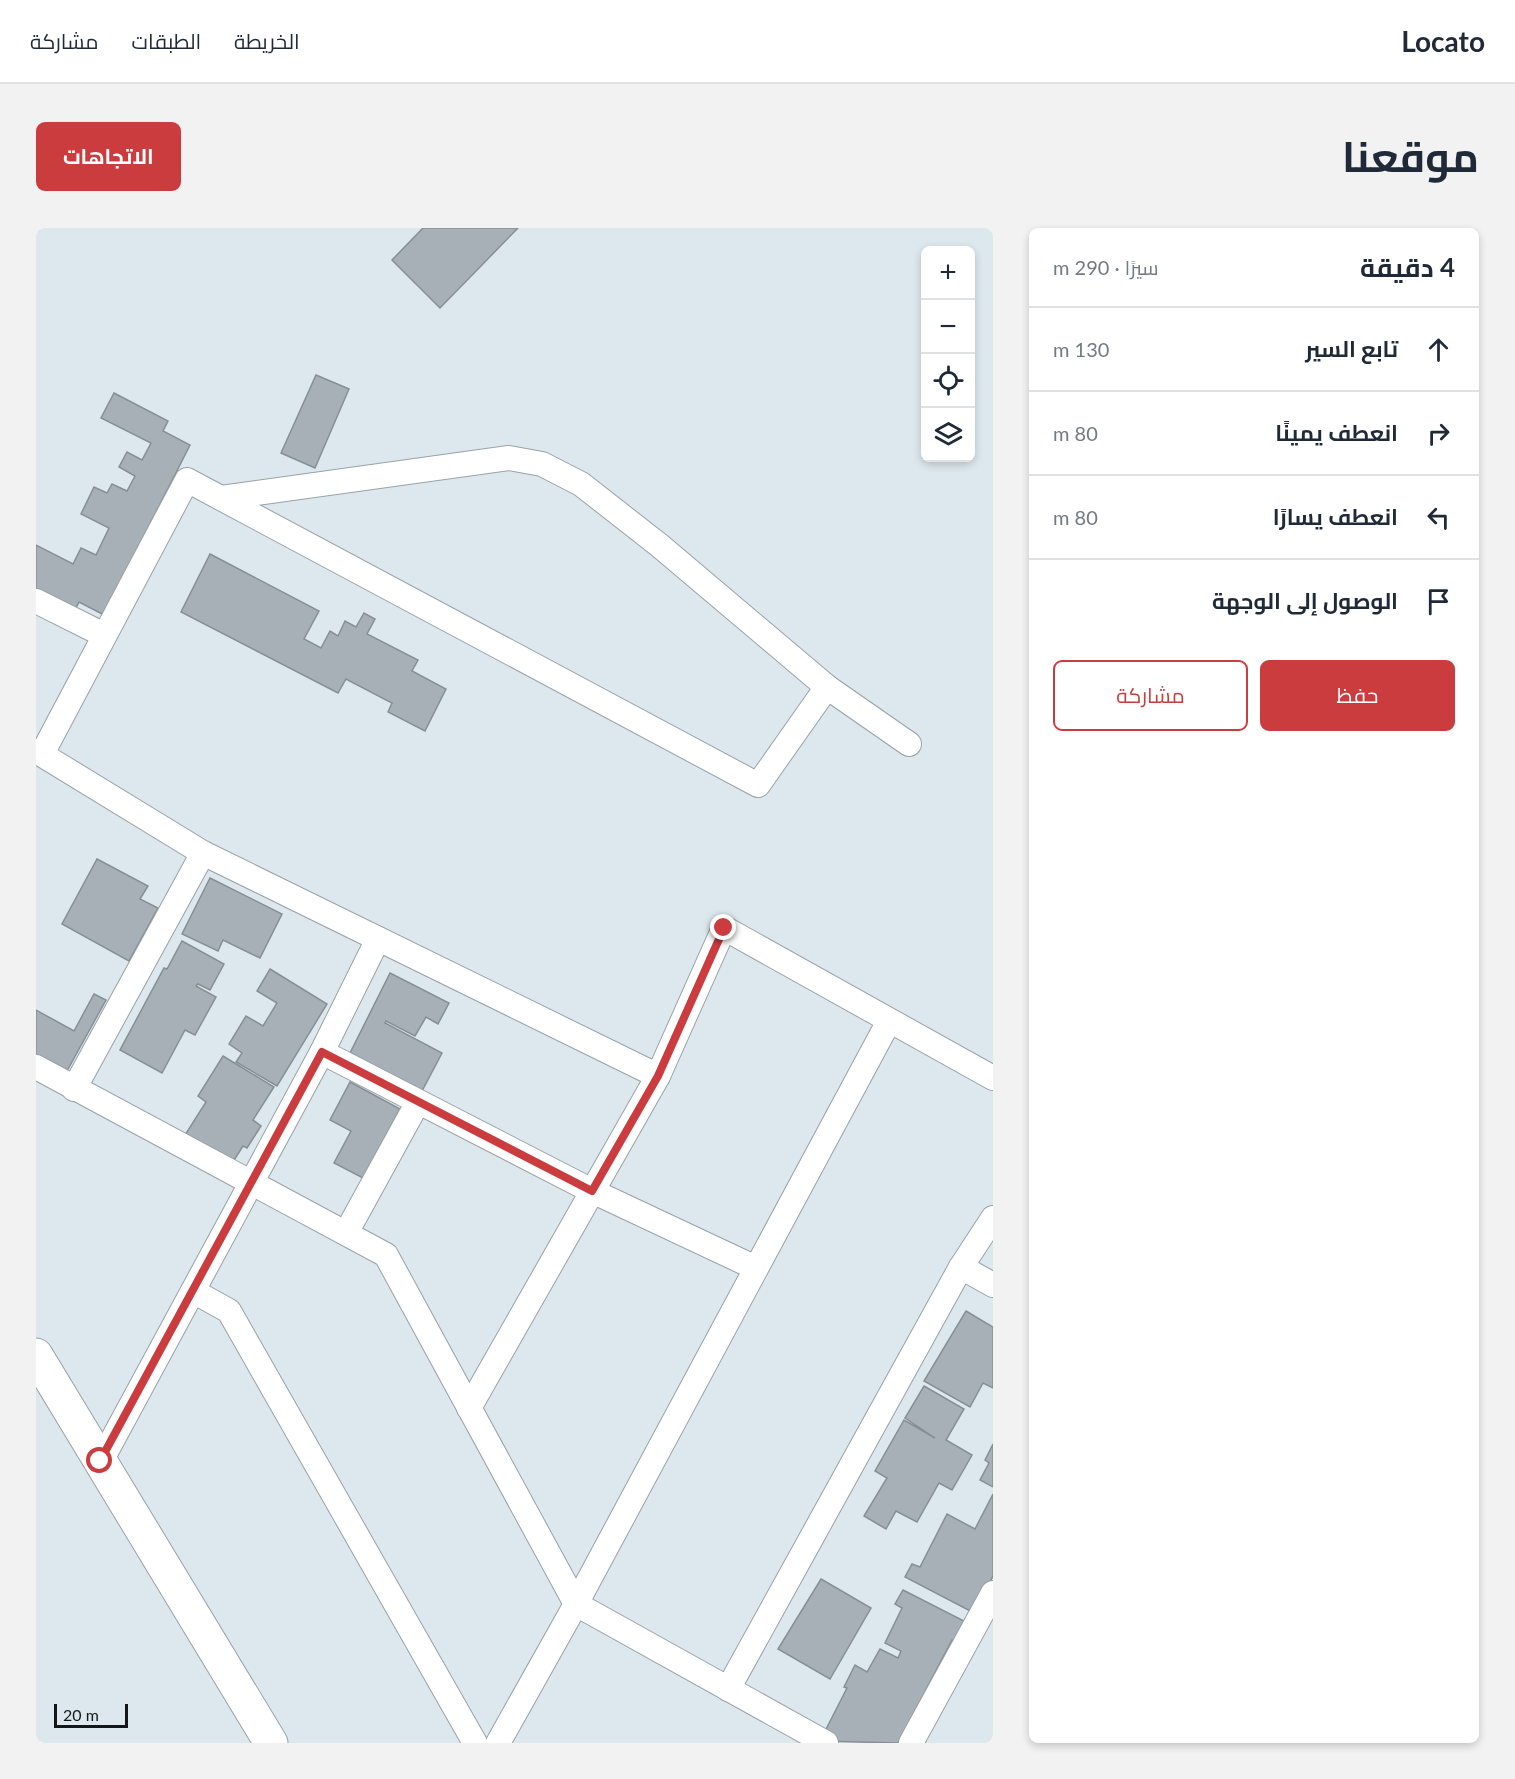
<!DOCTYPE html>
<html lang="ar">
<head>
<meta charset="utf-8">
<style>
  body { margin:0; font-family:Lato,Cairo,sans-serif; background:#f2f2f3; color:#1f2937; direction:rtl }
  .controls { position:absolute; right:18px; top:18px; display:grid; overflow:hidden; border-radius:9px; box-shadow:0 3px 9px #0003 }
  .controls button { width:54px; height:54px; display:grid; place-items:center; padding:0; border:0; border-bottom:2px solid #e0e1e3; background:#fff; color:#1f2937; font:30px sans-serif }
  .scale { position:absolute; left:18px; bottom:15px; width:74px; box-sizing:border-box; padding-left:6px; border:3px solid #131719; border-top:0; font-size:16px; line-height:21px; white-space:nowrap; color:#131719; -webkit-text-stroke:4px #dde8ee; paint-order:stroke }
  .stop { position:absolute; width:18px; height:18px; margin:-14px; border:4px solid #cb3c3f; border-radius:50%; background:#fff }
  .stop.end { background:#cb3c3f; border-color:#fff; box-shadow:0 2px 6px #0008 }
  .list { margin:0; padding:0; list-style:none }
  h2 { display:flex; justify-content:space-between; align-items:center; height:78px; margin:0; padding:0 24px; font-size:26px }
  h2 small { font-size:20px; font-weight:400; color:#747a83 }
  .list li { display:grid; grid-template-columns:39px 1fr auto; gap:18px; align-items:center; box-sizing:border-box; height:84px; padding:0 24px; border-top:2px solid #e0e1e3 }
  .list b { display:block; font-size:22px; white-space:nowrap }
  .list em { font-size:20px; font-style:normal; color:#747a83 }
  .actions { display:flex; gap:12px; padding:18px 24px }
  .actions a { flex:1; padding:14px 0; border:2px solid #cb3c3f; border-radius:9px; text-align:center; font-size:21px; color:#cb3c3f }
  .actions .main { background:#cb3c3f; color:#fff }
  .icon { flex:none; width:33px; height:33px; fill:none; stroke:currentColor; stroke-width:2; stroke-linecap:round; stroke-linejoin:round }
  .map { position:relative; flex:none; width:957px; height:1515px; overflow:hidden; direction:ltr; border-radius:9px }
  header { display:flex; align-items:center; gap:36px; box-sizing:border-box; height:84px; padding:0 30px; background:#fff; border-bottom:2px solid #e0e1e3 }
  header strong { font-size:28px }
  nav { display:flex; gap:33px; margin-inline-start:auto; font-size:21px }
  .intro { display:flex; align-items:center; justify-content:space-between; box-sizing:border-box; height:144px; padding:0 36px }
  h1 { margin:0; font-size:42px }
  .button { padding:15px 27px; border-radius:9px; background:#cb3c3f; color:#fff; font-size:21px; font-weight:700 }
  main { display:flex; gap:36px; padding:0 36px }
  aside { flex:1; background:#fff; border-radius:9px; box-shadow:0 3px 9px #0003 }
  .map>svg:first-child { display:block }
  .building { fill:#a6b0b6; stroke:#868f94; stroke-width:1.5 }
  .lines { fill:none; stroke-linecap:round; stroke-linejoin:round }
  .minor-casing { stroke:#98a2a7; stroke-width:26 }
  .secondary-casing { stroke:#98a2a7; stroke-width:35 }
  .minor { stroke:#fff; stroke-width:24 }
  .secondary { stroke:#fff; stroke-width:33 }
  .route { stroke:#cb3c3f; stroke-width:8 }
</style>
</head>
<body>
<header>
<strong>Locato</strong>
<nav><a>الخريطة</a><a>الطبقات</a><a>مشاركة</a></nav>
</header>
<div class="intro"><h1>موقعنا</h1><a class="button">الاتجاهات</a></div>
<main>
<aside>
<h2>4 دقيقة<small>سيرًا · 290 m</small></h2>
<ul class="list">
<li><svg class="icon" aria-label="ahead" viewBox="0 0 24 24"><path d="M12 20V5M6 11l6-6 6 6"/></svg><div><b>تابع السير</b></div><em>130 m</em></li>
<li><svg class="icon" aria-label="right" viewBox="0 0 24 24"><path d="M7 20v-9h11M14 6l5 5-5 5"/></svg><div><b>انعطف يمينًا</b></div><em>80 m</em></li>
<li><svg class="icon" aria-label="left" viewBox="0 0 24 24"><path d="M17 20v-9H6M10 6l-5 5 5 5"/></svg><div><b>انعطف يسارًا</b></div><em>80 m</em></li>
<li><svg class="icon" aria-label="arrive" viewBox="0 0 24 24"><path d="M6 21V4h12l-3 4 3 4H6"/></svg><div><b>الوصول إلى الوجهة</b></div></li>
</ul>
<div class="actions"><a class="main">حفظ</a><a>مشاركة</a></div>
</aside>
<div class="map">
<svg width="957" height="1515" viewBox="0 0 957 1515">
  <rect width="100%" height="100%" fill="#dde8ee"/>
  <!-- building -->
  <g class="building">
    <path d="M 387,0 L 482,0 L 404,80 L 356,32 Z"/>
    <path d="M 280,147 L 313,161 L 279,240 L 245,225 Z"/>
    <path d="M 78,165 L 132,193 L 127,203 L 154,217 L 68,387 L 43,374 L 38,384 L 0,365 L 0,317 L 37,336 L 45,320 L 60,327 L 73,300 L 45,286 L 58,259 L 71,265 L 76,256 L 91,263 L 99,248 L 83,239 L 91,224 L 106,232 L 115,215 L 65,190 Z"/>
    <path d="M 174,326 L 283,383 L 268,411 L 285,420 L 294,403 L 302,408 L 309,393 L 320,399 L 328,385 L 339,391 L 331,406 L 382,432 L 376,443 L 410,461 L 389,503 L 352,484 L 356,475 L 310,451 L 302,465 L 145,384 Z"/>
    <path d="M 61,631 L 112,658 L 104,671 L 122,680 L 93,733 L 26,696 Z"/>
    <path d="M 174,650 L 246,686 L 224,730 L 187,712 L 182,723 L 146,706 Z"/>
    <path d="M 146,713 L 188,736 L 174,762 L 162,756 L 160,758 L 180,769 L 159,807 L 149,802 L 126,845 L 84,822 L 128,740 L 131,741 Z"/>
    <path d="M 234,741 L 291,776 L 241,858 L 200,834 L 206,825 L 193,816 L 210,788 L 227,798 L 241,775 L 221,763 Z"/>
    <path d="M 354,745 L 413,775 L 402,796 L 390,789 L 379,808 L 350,793 L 349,795 L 406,825 L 386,863 L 314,825 Z"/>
    <path d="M 58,766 L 70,772 L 26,852 L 0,838 L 0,782 L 38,803 Z"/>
    <path d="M 187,828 L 238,859 L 217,892 L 225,898 L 211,920 L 207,918 L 190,945 L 144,915 L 170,874 L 162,868 Z"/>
    <path d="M 314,854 L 364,881 L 327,950 L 298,935 L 315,903 L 294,892 Z"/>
    <path d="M 930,1083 L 957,1099 L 957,1160 L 947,1155 L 934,1179 L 888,1153 Z"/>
    <path d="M 888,1158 L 928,1181 L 910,1212 L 936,1227 L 916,1262 L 903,1255 L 881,1294 L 860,1283 L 850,1301 L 828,1288 L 851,1250 L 839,1243 L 868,1192 L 899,1210 L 869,1190 Z"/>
    <path d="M 957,1216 L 957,1259 L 944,1252 L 953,1235 L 949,1232 Z"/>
    <path d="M 957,1266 L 957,1348 L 938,1385 L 869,1349 L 876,1336 L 884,1339 L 911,1286 L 939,1301 Z"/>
    <path d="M 785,1351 L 835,1380 L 794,1451 L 742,1421 Z"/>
    <path d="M 867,1362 L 930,1394 L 920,1414 L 916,1412 L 862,1515 L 784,1513 L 811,1460 L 808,1459 L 819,1437 L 831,1444 L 844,1421 L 862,1430 L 865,1423 L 849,1415 L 866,1380 L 859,1376 Z"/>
  </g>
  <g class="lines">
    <!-- minor casing -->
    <g class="minor-casing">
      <g id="minor">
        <path d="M 185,270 L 473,230 L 506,236 L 545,256 L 623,317 L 791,459 L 873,516"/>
        <path d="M 0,373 L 68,407"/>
        <path d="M 0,523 L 167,625 L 622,848"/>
        <path d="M 6,526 L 151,252 L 722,557 L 791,459"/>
        <path d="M 286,824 L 556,963 L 720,1040"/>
        <path d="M 0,839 L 350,1027 L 540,1376 L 790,1515"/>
        <path d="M 38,861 L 167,625"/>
        <path d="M 310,1005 L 382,874"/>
        <path d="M 925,1039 L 957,1057"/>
        <path d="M 157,1063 L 193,1083 L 439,1515"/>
        <path d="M 433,1180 L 622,848 L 688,700 L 957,850"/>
        <path d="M 65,1233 L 286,824 L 342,711"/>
        <path d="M 692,1461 L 925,1039 L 957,990"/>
        <path d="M 462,1515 L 540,1376 L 853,793"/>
        <path d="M 875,1515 L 957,1365"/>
      </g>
    </g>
    <!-- secondary casing -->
    <g class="secondary-casing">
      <path id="secondary" d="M 0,1127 L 235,1515"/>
    </g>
    <!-- minor -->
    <use href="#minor" class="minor"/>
    <!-- secondary -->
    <use href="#secondary" class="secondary"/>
  </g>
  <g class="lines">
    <!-- route -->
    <path class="route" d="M 64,1233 L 286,824 L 556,963 L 622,848 L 688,700"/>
  </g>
</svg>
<div class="controls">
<button>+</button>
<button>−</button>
<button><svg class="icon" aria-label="locate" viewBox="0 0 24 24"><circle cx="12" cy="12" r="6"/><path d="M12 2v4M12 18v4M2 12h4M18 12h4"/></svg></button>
<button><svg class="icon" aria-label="layers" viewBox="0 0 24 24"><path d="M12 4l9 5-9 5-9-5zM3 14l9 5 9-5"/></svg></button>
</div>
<div class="scale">20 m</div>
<div class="stop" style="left:64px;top:1233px"></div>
<div class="stop end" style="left:688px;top:700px"></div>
</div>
</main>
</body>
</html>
